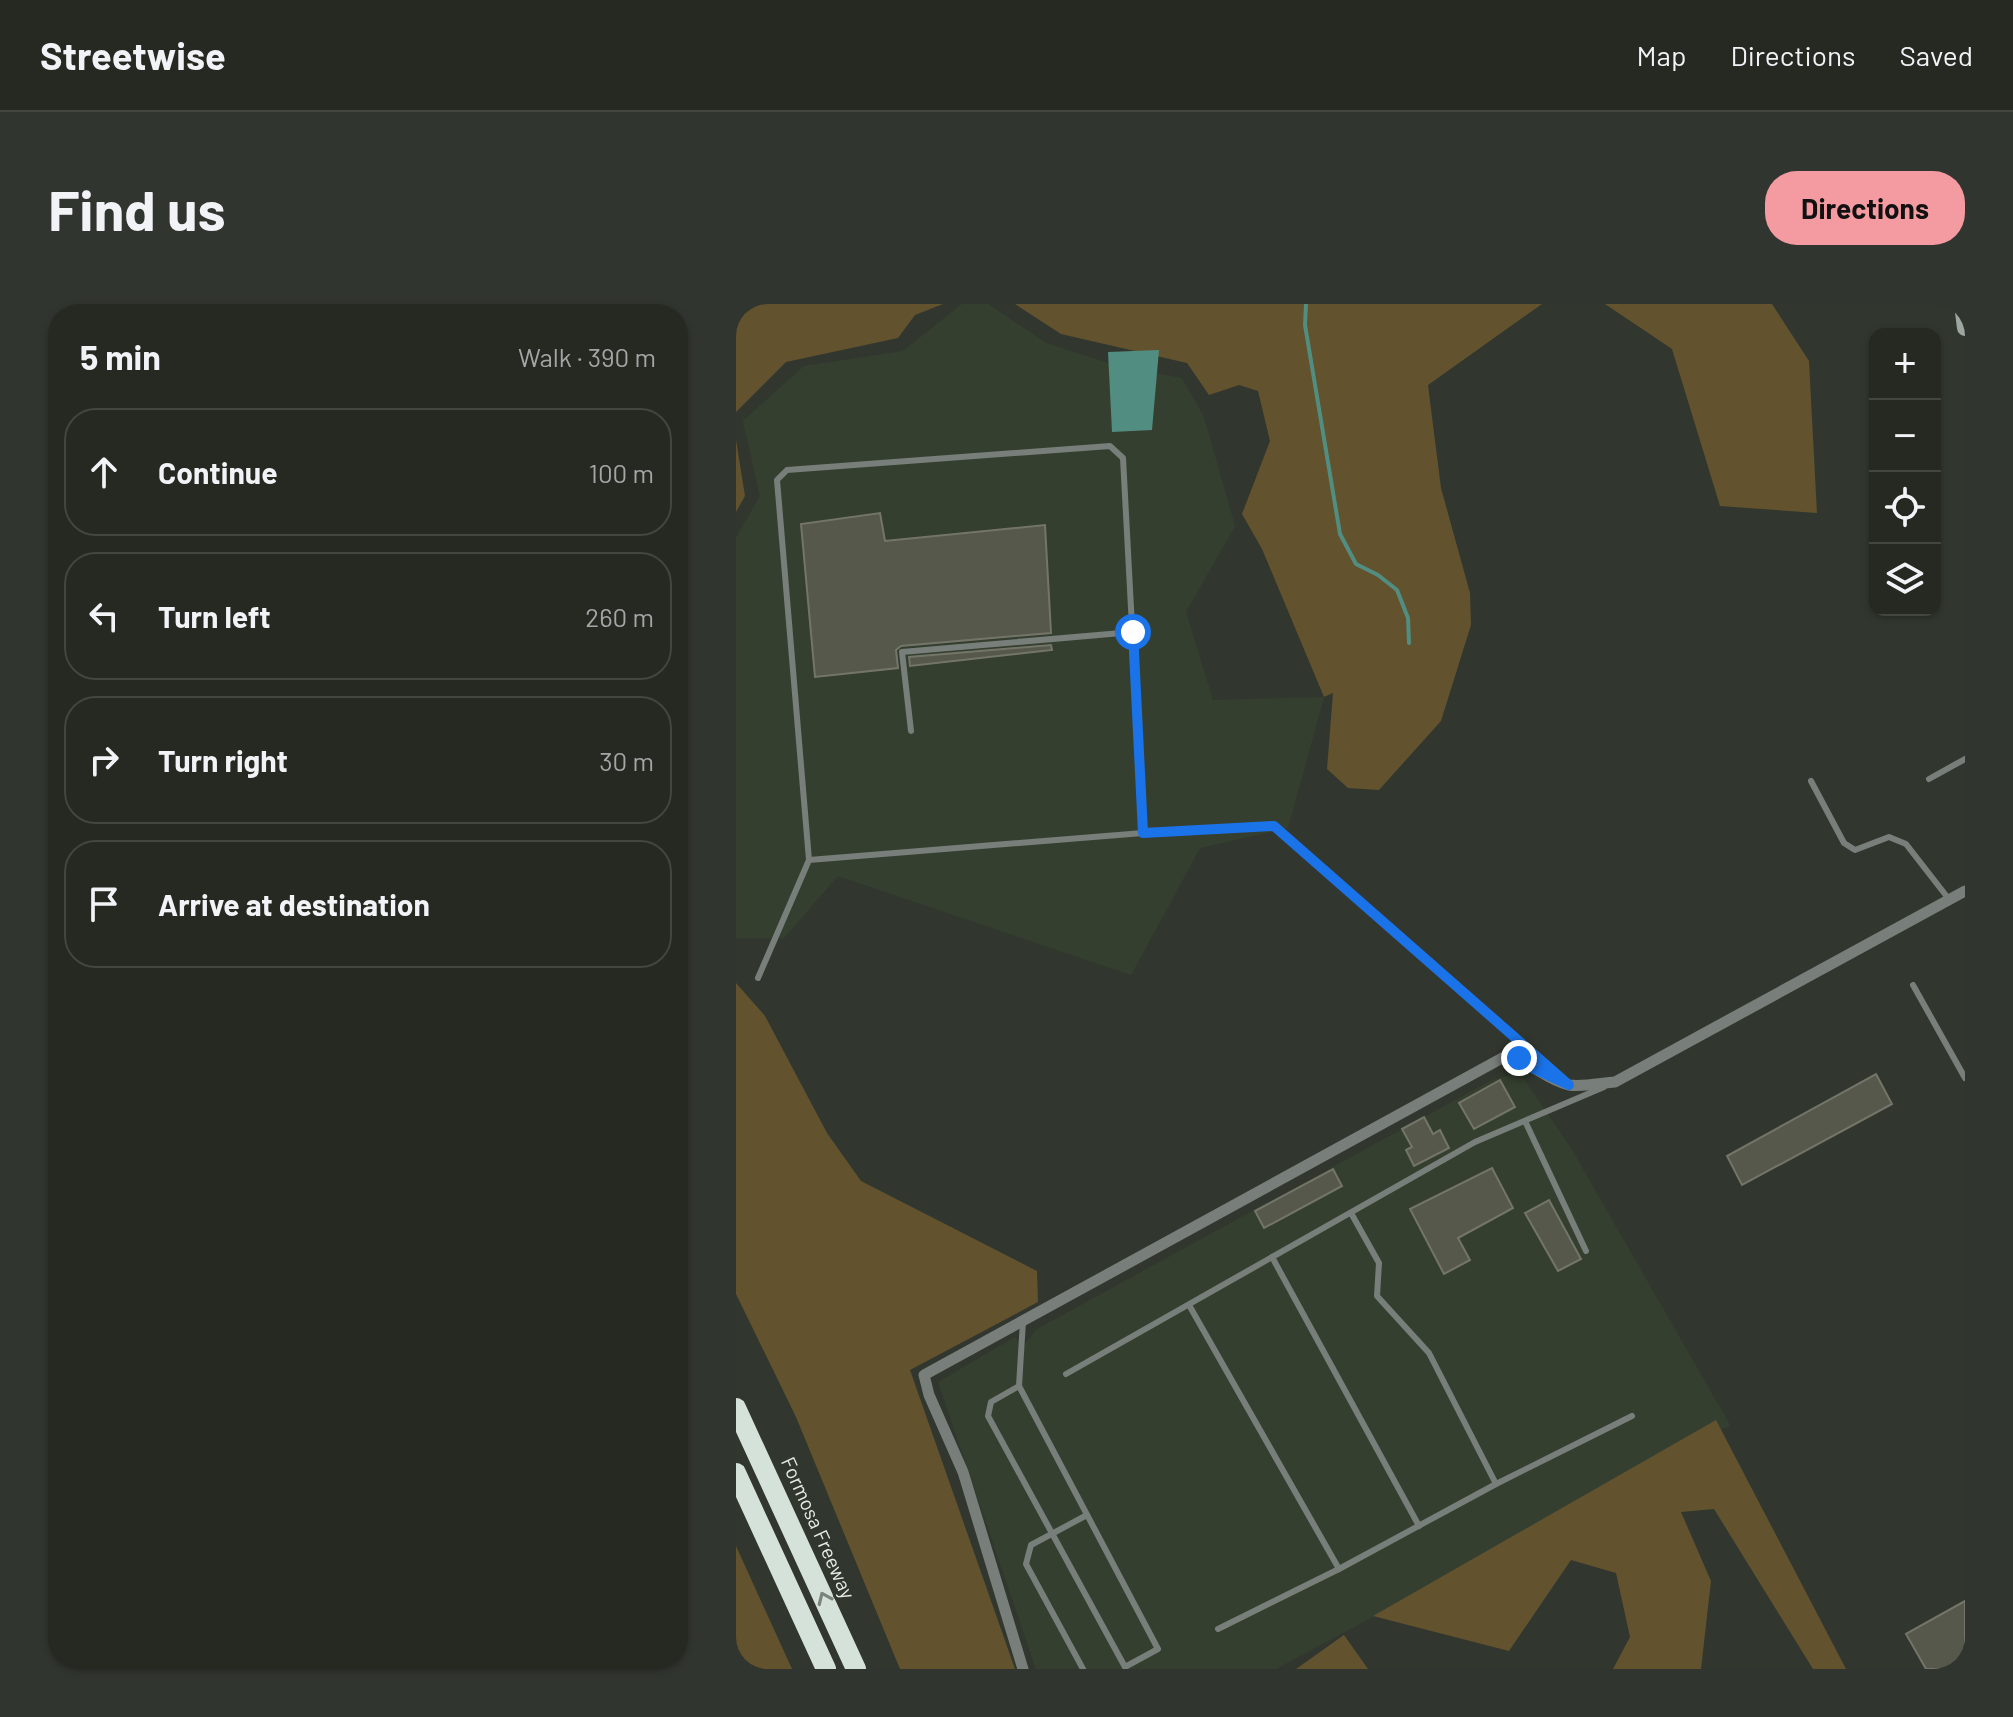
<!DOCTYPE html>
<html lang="en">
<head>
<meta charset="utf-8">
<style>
  body { margin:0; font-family:Barlow,sans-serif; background:#31352f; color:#f1f3f6 }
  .controls { position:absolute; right:24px; top:24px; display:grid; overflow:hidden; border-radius:16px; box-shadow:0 2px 6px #0004 }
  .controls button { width:72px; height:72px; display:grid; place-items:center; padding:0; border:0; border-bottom:2px solid #424540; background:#252922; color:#f1f3f6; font:40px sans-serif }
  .stop { position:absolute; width:24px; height:24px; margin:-18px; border:6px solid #1a73e8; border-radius:50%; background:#fff }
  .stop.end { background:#1a73e8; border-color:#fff; box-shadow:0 2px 8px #0008 }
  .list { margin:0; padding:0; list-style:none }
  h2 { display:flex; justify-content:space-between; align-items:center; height:104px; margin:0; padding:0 32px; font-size:34px }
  h2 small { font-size:26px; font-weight:400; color:#a3a6a5 }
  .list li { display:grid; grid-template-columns:52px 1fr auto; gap:24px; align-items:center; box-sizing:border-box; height:128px; margin:0 16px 16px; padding:0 16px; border:2px solid #424540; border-radius:32px }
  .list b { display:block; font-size:30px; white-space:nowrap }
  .list em { font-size:26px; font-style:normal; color:#a3a6a5 }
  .icon { flex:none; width:44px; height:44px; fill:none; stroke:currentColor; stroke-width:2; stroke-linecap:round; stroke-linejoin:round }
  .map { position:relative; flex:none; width:1229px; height:1365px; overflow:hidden; border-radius:32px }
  header { display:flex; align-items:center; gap:48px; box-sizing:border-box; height:112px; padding:0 40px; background:#252922; border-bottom:2px solid #424540 }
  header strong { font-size:38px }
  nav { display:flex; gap:44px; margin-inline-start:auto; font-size:28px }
  .intro { display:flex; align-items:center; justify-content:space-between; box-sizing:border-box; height:192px; padding:0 48px }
  h1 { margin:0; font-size:56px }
  .button { padding:20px 36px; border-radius:32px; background:#f49aa1; color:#111; font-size:28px; font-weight:700 }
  main { display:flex; gap:48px; padding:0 48px }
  aside { flex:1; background:#252922; border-radius:32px; box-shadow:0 2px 6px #0004 }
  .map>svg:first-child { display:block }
  .built { fill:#353f2f }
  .green { fill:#62522e }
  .water { fill:#528d81 }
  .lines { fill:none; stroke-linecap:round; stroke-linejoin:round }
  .stream { stroke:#528d81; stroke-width:4 }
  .building { fill:#57584c; stroke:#747569; stroke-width:2 }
  .lane { stroke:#787e7a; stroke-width:6 }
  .street { stroke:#787e7a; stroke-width:11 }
  .secondary { stroke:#9ea6a1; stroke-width:16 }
  .highway { stroke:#d5e2d9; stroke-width:20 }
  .oneway { stroke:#7b847b }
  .route { stroke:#1a73e8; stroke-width:10 }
  .labels { text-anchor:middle; stroke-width:6; stroke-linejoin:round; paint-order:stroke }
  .street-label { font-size:20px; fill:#e7ebe5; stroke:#31372e }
</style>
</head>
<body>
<header>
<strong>Streetwise</strong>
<nav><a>Map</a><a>Directions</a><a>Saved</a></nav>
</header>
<div class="intro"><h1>Find us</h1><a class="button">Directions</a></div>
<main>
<aside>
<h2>5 min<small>Walk · 390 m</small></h2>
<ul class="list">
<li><svg class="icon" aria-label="ahead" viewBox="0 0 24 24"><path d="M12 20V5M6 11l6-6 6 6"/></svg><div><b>Continue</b></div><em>100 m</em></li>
<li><svg class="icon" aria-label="left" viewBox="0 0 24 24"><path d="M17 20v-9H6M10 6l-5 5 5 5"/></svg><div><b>Turn left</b></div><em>260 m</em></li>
<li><svg class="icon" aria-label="right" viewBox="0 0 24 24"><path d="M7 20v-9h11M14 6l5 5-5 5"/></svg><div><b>Turn right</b></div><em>30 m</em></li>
<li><svg class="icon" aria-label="arrive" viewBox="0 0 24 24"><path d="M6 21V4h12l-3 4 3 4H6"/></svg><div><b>Arrive at destination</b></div></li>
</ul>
</aside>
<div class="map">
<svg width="1229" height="1365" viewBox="0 0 1229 1365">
  <rect width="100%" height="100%" fill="#31372e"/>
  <!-- built -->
  <g class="built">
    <path d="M 226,0 L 252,0 L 310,39 L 381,62 L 446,74 L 468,113 L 499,222 L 450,308 L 477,396 L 588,393 L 552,524 L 464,544 L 395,671 L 102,572 L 48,634 L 0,634 L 0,234 L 24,192 L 7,117 L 68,62 L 167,47 Z"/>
    <path d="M 783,768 L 835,844 L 994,1121 L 540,1365 L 300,1365 L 202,1078 L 279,1033 L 286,1043 L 301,1025 L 754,777 Z"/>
  </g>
  <!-- green -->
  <g class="green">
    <path d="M 0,0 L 207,0 L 179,11 L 162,34 L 50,58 L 0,108 Z"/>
    <path d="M 279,0 L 806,0 L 692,81 L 705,184 L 734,289 L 735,321 L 705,417 L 643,486 L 612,484 L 591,465 L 597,389 L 588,393 L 526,245 L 506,210 L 534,137 L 522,87 L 503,81 L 473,91 L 451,59 L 325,30 Z"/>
    <path d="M 869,0 L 1036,0 L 1073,57 L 1081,209 L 984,202 L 936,45 Z"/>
    <path d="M 0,136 L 9,192 L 0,208 Z"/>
    <path d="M 0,679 L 29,712 L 91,829 L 125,877 L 301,967 L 302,998 L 174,1066 L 279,1365 L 164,1365 L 60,1113 L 0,990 Z"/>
    <path d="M 980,1116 L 1110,1365 L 1077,1365 L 978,1205 L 945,1208 L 975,1277 L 965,1365 L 877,1365 L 894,1333 L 880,1269 L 835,1256 L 773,1347 L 637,1312 Z"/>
    <path d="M 0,1242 L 56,1365 L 0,1365 Z"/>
    <path d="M 608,1331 L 632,1365 L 560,1365 Z"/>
  </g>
  <!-- water -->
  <path class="water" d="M 423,46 L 416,126 L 376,128 L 372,48 Z"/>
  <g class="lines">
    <!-- stream -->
    <path class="stream" d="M 570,0 L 569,21 L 604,230 L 620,260 L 642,271 L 661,286 L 672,314 L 673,339"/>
  </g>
  <!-- building -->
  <g class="building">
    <path d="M 144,209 L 149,237 L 309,221 L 315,329 L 165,342 L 160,346 L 162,364 L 79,373 L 65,220 Z"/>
    <path d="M 315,341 L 316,346 L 174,362 L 173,353 Z"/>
    <path d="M 1140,770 L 1156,800 L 1006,881 L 991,852 Z"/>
    <path d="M 764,776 L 779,803 L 738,825 L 723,799 Z"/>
    <path d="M 688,813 L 697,830 L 704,826 L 713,844 L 678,862 L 670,846 L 676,843 L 666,825 Z"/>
    <path d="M 756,864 L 777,904 L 722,934 L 734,956 L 708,970 L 674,905 Z"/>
    <path d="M 597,865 L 606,882 L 528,924 L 519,907 Z"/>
    <path d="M 813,896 L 845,955 L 822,967 L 789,909 Z"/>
    <path d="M 1229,1297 L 1229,1363 L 1225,1365 L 1190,1365 L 1170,1330 Z"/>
  </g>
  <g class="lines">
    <!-- lane -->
    <g class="lane">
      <path d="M 175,427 L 166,348 L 397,328"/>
      <path d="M 1193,475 L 1229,455"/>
      <path d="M 1075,477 L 1108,539 L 1119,546 L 1153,533 L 1170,540 L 1212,594"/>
      <path d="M 73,556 L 41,176 L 51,166 L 374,142 L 387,154 L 407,529"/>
      <path d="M 22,674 L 73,556 L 407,529 L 538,522 L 827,776"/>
      <path d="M 1177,681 L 1229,774"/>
      <path d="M 789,817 L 850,947"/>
      <path d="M 615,909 L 643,959 L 641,992 L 693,1049 L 760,1180"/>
      <path d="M 536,953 L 683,1222"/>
      <path d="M 453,1001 L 603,1265 L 482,1325"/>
      <path d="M 330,1070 L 739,838 L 868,783"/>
      <path d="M 283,1082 L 255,1098 L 252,1112 L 389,1363 L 422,1345 L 283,1082 L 287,1017"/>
      <path d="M 603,1265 L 760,1180 L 896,1112"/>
      <path d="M 347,1365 L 290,1260 L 295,1241 L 351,1211"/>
    </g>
    <!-- street -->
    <path class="street" d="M 287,1365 L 227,1168 L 193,1091 L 188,1071 L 768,753 C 792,754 809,776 833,781 C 847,783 865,779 879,778 L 1229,587"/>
    <!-- secondary -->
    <path class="secondary" d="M 1226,0 L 1229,24"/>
    <!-- highway -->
    <g class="highway">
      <path d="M 0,1104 L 120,1365"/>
      <path d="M 0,1169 L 90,1365"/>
    </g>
  </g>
  <!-- one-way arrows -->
  <defs><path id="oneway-chevron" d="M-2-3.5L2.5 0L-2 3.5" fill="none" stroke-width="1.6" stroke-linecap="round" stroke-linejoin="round" transform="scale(2)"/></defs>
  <use class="oneway" href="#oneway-chevron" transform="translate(88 1294) rotate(-114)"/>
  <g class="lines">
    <!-- route -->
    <path class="route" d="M 397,328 L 407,529 L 538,522 L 833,781 L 794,763 L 783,754"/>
  </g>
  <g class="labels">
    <!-- street labels -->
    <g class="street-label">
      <text transform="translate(82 1224) rotate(66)" y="7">Formosa Freeway</text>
    </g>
  </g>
</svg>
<div class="controls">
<button>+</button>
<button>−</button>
<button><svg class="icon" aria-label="locate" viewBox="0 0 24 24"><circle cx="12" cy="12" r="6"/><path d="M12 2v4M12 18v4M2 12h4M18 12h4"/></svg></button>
<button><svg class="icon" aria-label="layers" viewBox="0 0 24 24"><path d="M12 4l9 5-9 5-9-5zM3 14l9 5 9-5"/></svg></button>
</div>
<div class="stop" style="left:397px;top:328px"></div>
<div class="stop end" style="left:783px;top:754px"></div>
</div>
</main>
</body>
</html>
